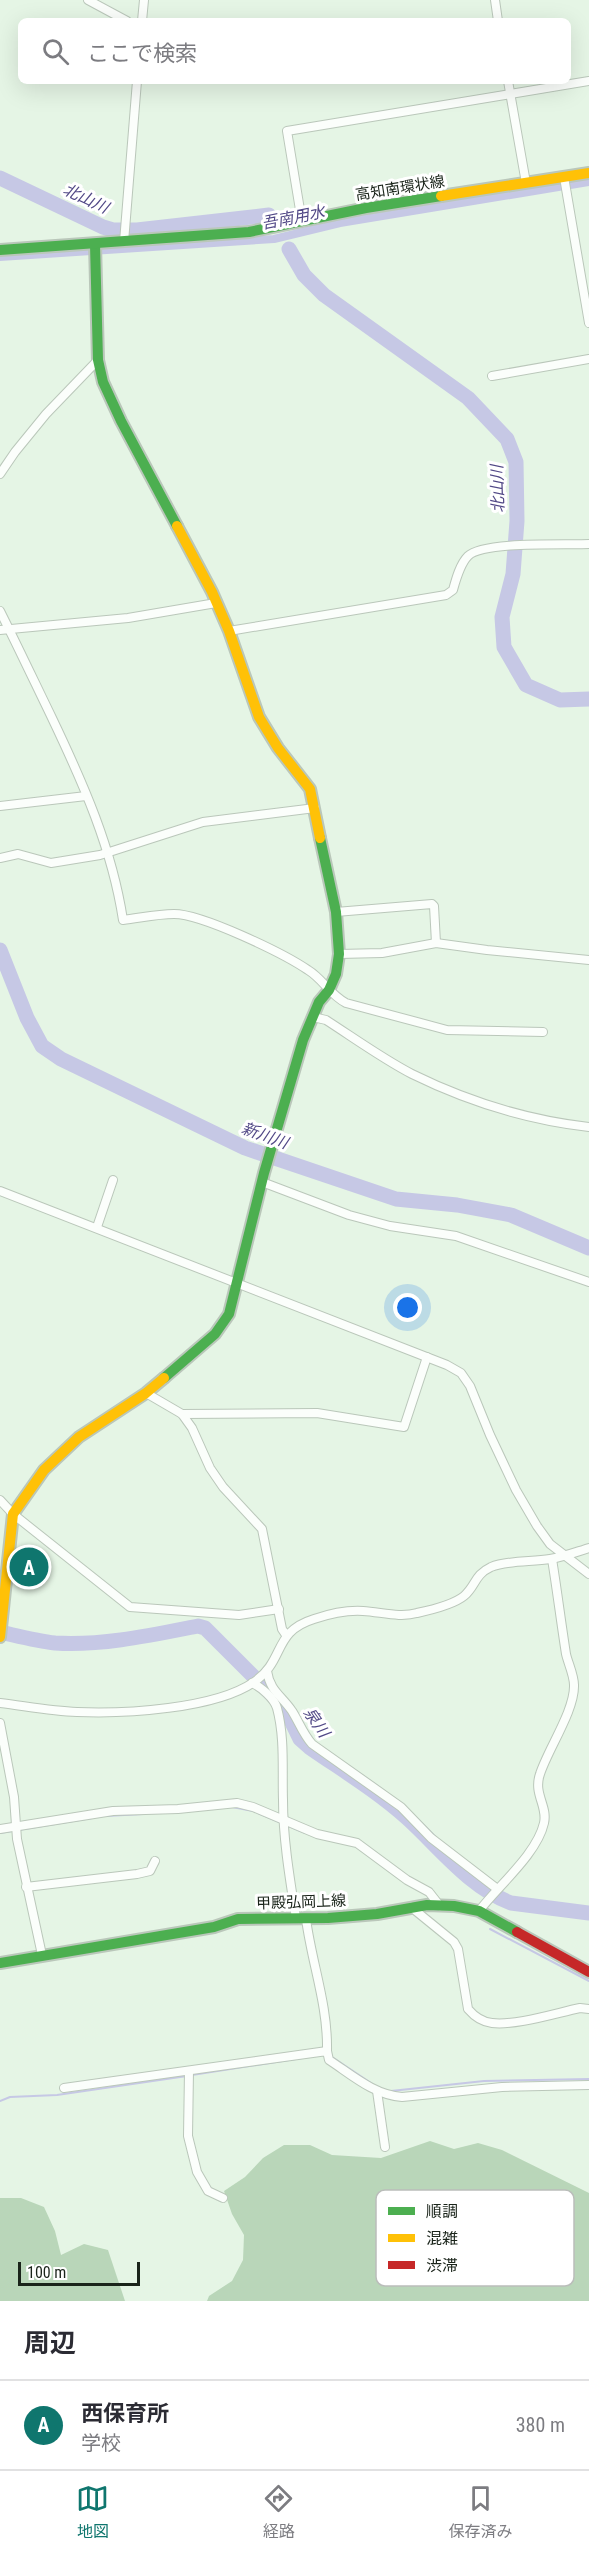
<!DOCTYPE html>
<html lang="ja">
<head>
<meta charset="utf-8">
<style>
  body { margin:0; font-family:"Roboto Condensed","Noto Sans JP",sans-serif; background:#f7f7f7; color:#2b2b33 }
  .scale { position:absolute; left:18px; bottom:15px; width:122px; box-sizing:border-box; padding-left:6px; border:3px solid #1a241a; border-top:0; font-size:16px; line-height:21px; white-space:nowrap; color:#1a241a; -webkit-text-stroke:4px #fff; paint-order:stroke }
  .you { position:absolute; left:408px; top:1308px; width:21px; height:21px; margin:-15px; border:4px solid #fff; border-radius:50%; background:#1a73e8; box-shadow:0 0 0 9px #1a73e833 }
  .badge { display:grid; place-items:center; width:39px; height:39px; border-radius:50%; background:#0f766e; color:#fff; font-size:20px; font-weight:700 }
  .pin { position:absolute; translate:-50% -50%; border:3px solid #fff; box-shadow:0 2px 6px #0006 }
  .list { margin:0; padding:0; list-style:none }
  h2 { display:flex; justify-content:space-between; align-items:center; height:78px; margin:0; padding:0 24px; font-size:26px }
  h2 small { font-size:20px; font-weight:400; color:#7c7c81 }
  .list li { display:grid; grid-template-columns:39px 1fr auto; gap:18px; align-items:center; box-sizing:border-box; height:90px; padding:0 24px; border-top:2px solid #e1e1e2 }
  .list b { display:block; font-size:22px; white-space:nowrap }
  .list p { margin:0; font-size:20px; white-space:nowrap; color:#7c7c81 }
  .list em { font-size:20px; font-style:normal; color:#7c7c81 }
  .icon { flex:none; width:33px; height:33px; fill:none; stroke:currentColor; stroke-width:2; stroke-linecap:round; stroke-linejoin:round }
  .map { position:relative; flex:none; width:589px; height:2301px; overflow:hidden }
  .search { position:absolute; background:#fff; box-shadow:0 6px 24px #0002; left:18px; right:18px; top:18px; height:66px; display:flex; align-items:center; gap:15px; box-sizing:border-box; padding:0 21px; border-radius:9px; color:#7c7c81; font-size:22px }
  .sheet { height:168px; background:#fff }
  nav { display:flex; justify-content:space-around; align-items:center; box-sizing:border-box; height:84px; border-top:2px solid #e1e1e2; background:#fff; font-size:16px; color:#7c7c81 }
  nav a { display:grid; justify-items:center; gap:3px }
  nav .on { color:#0f766e }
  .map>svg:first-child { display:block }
  .forest { fill:#b9d6b9 }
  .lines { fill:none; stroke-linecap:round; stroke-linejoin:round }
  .stream { stroke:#c6c8e5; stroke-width:2 }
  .canal { stroke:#c6c8e5; stroke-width:8 }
  .river { stroke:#c6c8e5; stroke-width:15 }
  .street-casing { stroke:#bac7ba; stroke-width:10 }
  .fast-casing { stroke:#bac7ba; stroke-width:14 }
  .slow-casing { stroke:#bac7ba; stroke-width:14 }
  .jam-casing { stroke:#bac7ba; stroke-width:14 }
  .street { stroke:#fbfefb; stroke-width:8 }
  .fast { stroke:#4caf50; stroke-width:10 }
  .slow { stroke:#ffc107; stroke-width:10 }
  .jam { stroke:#c62828; stroke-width:10 }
  .labels { text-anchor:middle; stroke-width:6; stroke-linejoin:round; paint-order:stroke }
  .street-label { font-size:15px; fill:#1a241a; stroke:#fff }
  .water-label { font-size:16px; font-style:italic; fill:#514886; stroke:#fff }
  .key { fill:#fff; stroke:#babdba; stroke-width:1.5 }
  .key-label { font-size:16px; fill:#1a241a }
</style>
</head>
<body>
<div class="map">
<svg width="589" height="2301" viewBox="0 0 589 2301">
  <rect width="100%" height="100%" fill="#e5f5e5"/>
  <!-- forest -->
  <g class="forest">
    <path d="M 430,2141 L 454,2149 L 478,2143 L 502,2150 L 589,2193 L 589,2301 L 207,2301 L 209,2296 L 232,2281 L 243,2260 L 244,2235 L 232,2214 L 224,2191 L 245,2177 L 263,2158 L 284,2145 L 310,2145 L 332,2155 L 381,2158 Z"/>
    <path d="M 0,2198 L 21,2198 L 44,2207 L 55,2231 L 61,2255 L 84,2244 L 108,2250 L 125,2301 L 0,2301 Z"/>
  </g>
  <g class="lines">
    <!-- stream -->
    <g class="stream">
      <path d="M 232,1807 L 253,1811"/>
      <path d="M 258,1813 L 305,1833"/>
      <path d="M 106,1816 L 143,1814"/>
      <path d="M 0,1833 L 92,1818"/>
      <path d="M 490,1929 L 589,1981"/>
      <path d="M 332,2057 L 374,2085"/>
      <path d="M 192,2075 L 302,2058"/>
      <path d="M 391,2091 L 484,2081 L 589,2079"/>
      <path d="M 0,2101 L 10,2097 L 57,2095 L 187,2076"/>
    </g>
    <!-- canal -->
    <path class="canal" d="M 0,257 L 274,239 L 340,223 L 589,182"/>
    <!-- river -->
    <g class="river">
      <path d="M 0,178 L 103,227 L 113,230 L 137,230 L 269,215"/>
      <path d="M 289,249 L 304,275 L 324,295 L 468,398 L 507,439 L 516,462 L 517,521 L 513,574 L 502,617 L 504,647 L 526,685 L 560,700 L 589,699"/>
      <path d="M 0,950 L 27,1018 L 42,1046 L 61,1059 L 245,1148 L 396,1199 L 457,1205 L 511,1215 L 589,1248"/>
      <path d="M 0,1632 C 18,1636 37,1641 55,1643 C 102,1646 152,1635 198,1626 L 205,1628 L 285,1708 L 300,1739 L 309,1747 C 342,1770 377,1791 407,1818 C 439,1847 469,1887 511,1903 L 589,1913"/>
    </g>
    <!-- street casing -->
    <g class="street-casing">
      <g id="street">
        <path d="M 88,0 L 127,21"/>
        <path d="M 495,0 L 498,21"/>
        <path d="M 142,21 L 144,0"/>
        <path d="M 508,81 L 526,183"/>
        <path d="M 564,177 L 589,323"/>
        <path d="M 302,222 L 287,131 L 589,81"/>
        <path d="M 124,242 L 137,81"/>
        <path d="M 492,376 L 589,359"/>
        <path d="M 0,474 L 15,452 L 46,414 L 98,360"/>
        <path d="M 0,611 C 18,647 35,683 52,718 C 83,783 112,848 123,920 C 140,918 157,914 174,914 C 202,914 283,953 308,970 C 323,979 330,995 346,1003 L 447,1030 L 543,1032"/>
        <path d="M 0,630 L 128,618 L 216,603"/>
        <path d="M 229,631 L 446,595 L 453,590 C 456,579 460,564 468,556 C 483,541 565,545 589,544"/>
        <path d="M 0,806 L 86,796"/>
        <path d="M 0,858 L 18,854 L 51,863 L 100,855 L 203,822 L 315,808"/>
        <path d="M 336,912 L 432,904 L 434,906 L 436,943"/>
        <path d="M 339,954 L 382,953 L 436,943 L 487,950 L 589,960"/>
        <path d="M 313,1017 L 326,1020 C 354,1038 383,1059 412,1074 C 469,1102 527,1120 589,1127"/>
        <path d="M 262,1182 L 349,1215 L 390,1226 L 456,1236 L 589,1282"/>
        <path d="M 0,1191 L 447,1365 L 461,1373 L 470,1386 L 490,1435 L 516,1490 L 537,1526 L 550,1544 L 589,1574"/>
        <path d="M 97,1227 L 113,1180"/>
        <path d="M 146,1393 L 182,1414 L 192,1428 L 210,1468 L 223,1487 L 262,1529 L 282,1629 L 286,1635"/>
        <path d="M 182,1414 L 317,1413 L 404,1427 L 427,1357"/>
        <path d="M 0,1500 L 13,1514 L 130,1607 L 239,1615 L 279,1609"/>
        <path d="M 267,1671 C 270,1691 281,1695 292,1711 C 299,1722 303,1734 312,1744 L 401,1807 L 431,1838 L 496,1888"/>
        <path d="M 252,1683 C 261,1687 274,1698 277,1708 C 285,1738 282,1770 283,1800 C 283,1839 290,1880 296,1918"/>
        <path d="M 0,1703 C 25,1706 51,1711 77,1712 C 124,1714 215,1709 254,1682 C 286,1660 272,1632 314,1619 C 329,1614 348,1610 363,1611 C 381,1612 400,1618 417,1613 C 431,1610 453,1605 464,1596 C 476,1586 474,1575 491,1567 C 508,1560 532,1562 550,1559 C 563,1557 576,1552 589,1548"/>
        <path d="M 0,1723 L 14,1797 L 17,1839 L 42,1955"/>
        <path d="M 0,1829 L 113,1811 L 178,1809 L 237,1803 L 253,1807 L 317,1834 L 357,1843 L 407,1880 L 429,1892 L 440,1906"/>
        <path d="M 26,1887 L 137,1874 L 150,1871 L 155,1861"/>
        <path d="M 411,1907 L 454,1942 L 458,1949 L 468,2009 C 474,2016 482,2022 492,2023 C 515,2026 556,2013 580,2008 L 589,2009"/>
        <path d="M 479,1911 C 498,1886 537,1854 544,1823 C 548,1806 533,1794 540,1774 C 548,1749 575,1710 574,1685 C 574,1675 568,1663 566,1654 C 561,1622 557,1590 552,1559"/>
        <path d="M 306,1919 C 312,1964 328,2005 327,2051"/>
        <path d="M 189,2071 L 188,2136 L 197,2172 L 208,2191 L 223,2198"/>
        <path d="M 64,2088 L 327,2051 L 329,2060 C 352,2075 374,2095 402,2097 L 502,2087 L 589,2085"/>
        <path d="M 377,2091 L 385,2147"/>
      </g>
    </g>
    <!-- fast casing -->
    <g class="fast-casing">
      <g id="fast">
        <path d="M 95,244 L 98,360 L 103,382 L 121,421 L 177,526"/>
        <path d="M 0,250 L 249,232 L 366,208 L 441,196"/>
        <path d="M 164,1378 L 215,1334 L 229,1314 L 264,1173 L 303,1040 L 319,1002 L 329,990 L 336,974 L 339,954 L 336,912 L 320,838"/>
        <path d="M 0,1963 L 214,1927 L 238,1919 L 328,1918 L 377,1914 L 427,1905 L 454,1906 L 479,1911 L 517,1932"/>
      </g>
    </g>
    <!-- slow casing -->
    <g class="slow-casing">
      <g id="slow">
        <path d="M 441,196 L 589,173"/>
        <path d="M 177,526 L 212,592 L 229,631 L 259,717 L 278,748 L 310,789 L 320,838"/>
        <path d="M 0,1637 L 13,1514 L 44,1470 L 79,1437 L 146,1393 L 164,1378"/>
      </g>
    </g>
    <!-- jam casing -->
    <g class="jam-casing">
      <path id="jam" d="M 517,1932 L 589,1972"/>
    </g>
    <!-- street -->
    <use href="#street" class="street"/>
    <!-- fast -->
    <use href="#fast" class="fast"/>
    <!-- slow -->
    <use href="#slow" class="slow"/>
    <!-- jam -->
    <use href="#jam" class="jam"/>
  </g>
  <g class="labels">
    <!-- street labels -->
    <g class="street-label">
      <text transform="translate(400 188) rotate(-9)" y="5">高知南環状線</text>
      <text transform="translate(301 1902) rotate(-2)" y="5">甲殿弘岡上線</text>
    </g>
    <!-- water labels -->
    <g class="water-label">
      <text transform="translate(86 198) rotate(25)" y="6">北山川</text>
      <text transform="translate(293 217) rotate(-11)" y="6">吾南用水</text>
      <text transform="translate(497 489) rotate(-92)" y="6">北山川</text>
      <text transform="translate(265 1135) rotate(20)" y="6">新川川</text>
      <text transform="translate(317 1722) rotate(55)" y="6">泉川</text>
    </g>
  </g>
  <!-- legend -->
  <rect x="376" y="2190" width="198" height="96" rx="9" class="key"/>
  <rect x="388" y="2207" width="27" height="8" fill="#4caf50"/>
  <rect x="388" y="2234" width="27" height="8" fill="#ffc107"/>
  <rect x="388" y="2261" width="27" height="8" fill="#c62828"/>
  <g class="key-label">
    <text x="426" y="2217">順調</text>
    <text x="426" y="2244">混雑</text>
    <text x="426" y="2271">渋滞</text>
  </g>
</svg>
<div class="scale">100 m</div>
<div class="you"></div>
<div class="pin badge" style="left:29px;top:1567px">A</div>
<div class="search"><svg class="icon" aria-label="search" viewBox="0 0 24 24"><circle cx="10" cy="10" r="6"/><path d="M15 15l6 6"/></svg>ここで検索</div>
</div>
<section class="sheet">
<h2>周辺<small></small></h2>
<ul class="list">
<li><span class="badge">A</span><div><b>西保育所</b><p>学校</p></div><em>380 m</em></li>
</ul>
</section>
<nav>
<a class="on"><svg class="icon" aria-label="map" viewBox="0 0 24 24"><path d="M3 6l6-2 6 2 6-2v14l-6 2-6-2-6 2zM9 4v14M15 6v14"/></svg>地図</a>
<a><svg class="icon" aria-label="directions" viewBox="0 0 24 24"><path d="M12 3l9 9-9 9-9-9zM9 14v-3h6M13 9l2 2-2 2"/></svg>経路</a>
<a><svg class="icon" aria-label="saved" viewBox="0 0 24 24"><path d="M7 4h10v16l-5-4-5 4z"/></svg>保存済み</a>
</nav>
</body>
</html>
